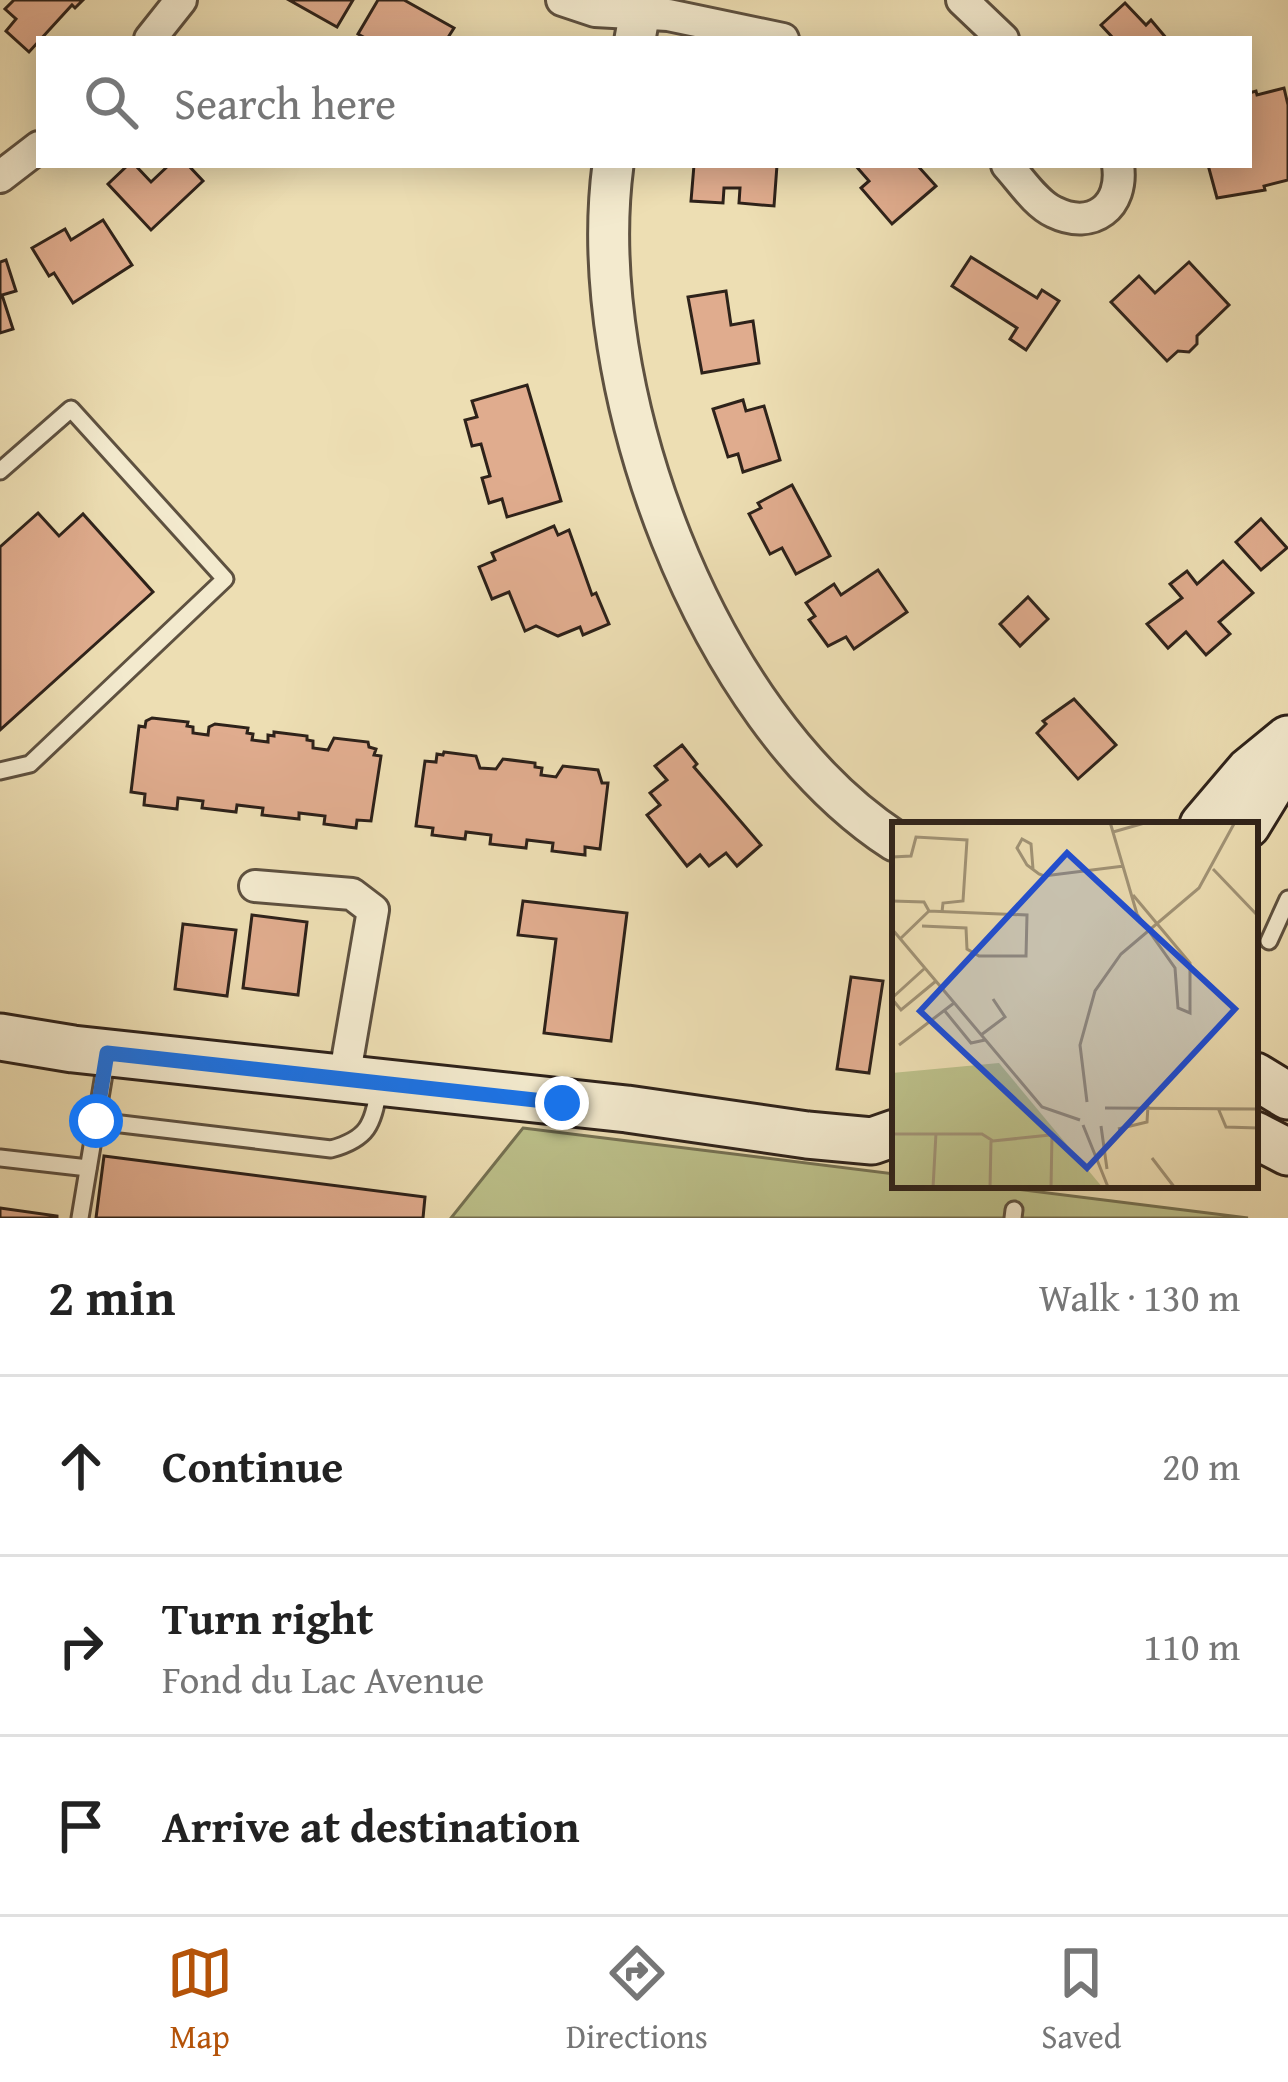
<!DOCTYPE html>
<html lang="en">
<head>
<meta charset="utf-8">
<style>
  body { margin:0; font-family:"Gentium Book Plus",serif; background:#f6f6f6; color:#222 }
  .stop { position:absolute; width:36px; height:36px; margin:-27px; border:9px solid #1a73e8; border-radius:50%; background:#fff }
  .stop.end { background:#1a73e8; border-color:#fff; box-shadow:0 3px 12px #0008 }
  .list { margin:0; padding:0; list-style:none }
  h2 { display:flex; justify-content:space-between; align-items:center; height:156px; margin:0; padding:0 48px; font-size:51px }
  h2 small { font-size:39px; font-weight:400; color:#767676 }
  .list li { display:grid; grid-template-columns:78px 1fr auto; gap:36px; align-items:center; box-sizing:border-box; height:180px; padding:0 48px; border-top:3px solid #e0e0e0 }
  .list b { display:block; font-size:45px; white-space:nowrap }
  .list p { margin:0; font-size:39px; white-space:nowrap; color:#767676 }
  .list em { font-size:39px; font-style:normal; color:#767676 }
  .icon { flex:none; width:66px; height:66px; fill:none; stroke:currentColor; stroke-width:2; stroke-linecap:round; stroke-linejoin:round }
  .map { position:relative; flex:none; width:1288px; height:1218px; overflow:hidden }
  .search { position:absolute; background:#fff; box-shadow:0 6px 30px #0003; left:36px; right:36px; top:36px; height:132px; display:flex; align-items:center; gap:30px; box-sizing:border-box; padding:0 42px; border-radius:0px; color:#767676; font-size:45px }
  .sheet { height:696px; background:#fff }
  nav { display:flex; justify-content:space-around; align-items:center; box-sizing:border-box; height:168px; border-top:3px solid #e0e0e0; background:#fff; font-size:33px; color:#767676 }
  nav a { display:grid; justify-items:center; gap:6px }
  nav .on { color:#b45309 }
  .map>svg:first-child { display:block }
  .green { fill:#bcc08a; stroke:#757152; stroke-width:3 }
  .building { fill:#e0ac8e; stroke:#2e221a; stroke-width:3 }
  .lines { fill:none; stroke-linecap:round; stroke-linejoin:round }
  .service-casing { stroke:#5e5140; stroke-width:21 }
  .minor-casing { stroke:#5e5140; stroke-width:36 }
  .tertiary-casing { stroke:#5e5140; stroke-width:45 }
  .secondary-casing { stroke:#2e221a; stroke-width:51 }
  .service { stroke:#f3eace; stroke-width:15 }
  .minor { stroke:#f3eace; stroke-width:30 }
  .tertiary { stroke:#f3eace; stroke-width:39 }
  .secondary { stroke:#f3eace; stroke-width:45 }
  .route { stroke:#1a73e8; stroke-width:15 }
  .inset-road { fill:none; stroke:#a19376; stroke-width:3 }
  .view { fill:#1d4ed8; fill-opacity:0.15; stroke:#1d4ed8; stroke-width:6 }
  .inset-edge { fill:none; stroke:#2e221a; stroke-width:6 }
</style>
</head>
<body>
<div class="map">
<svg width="1288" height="1218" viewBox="0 0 1288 1218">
  <rect width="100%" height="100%" fill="#eddeb3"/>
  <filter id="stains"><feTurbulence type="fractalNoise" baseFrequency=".00167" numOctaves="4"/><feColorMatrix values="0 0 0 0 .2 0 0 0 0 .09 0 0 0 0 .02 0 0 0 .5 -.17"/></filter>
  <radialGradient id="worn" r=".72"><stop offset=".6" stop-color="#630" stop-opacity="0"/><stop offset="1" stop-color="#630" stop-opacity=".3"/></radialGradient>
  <!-- green -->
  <path class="green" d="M 523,1128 L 895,1174 L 895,1185 L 983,1185 L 1248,1218 L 451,1218 Z"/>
  <!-- building -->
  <g class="building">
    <path d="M 14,0 L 83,0 L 75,8 L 72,5 L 29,52 L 6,31 L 16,19 L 5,9 Z"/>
    <path d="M 289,0 L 353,0 L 337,27 Z"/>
    <path d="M 378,0 L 404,0 L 454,28 L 447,39 L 367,39 L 358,34 Z"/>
    <path d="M 1125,3 L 1146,25 L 1151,20 L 1167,39 L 1114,39 L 1101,25 Z"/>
    <path d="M 1284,88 L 1288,105 L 1288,180 L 1264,186 L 1265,190 L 1217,198 L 1208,165 L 1249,165 L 1249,93 L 1256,91 L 1257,95 Z"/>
    <path d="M 128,165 L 135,165 L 151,182 L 169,165 L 188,165 L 203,181 L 151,230 L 108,184 Z"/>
    <path d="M 694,165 L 777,165 L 774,206 L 739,203 L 740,188 L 724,188 L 723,203 L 691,201 Z"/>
    <path d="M 855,165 L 917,165 L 936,186 L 892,224 L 861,188 L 869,181 Z"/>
    <path d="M 103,220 L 132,265 L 73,303 L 54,273 L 49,276 L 32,248 L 65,229 L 71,240 Z"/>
    <path d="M 971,257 L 1037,298 L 1042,290 L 1059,301 L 1026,350 L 1010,339 L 1017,328 L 952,286 Z"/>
    <path d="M 6,260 L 16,291 L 2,295 L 13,329 L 0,333 L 0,262 Z"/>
    <path d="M 1189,262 L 1229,305 L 1197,336 L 1197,344 L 1189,352 L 1178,351 L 1167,361 L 1111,302 L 1139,276 L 1155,293 Z"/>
    <path d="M 726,291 L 731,325 L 753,321 L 759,363 L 702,373 L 688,297 Z"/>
    <path d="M 527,385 L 561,501 L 507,517 L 502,499 L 489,503 L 482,478 L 490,476 L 481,444 L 472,446 L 465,420 L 477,417 L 472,401 Z"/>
    <path d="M 743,400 L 746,411 L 764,406 L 780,460 L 743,472 L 738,454 L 728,457 L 713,409 Z"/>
    <path d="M 792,485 L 830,556 L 796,574 L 782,548 L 770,554 L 749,514 L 761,508 L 758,503 Z"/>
    <path d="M 38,513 L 59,536 L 83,514 L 153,592 L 0,730 L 0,547 Z"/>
    <path d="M 1261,519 L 1287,548 L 1261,570 L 1236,542 Z"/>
    <path d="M 554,526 L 558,535 L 569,530 L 592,595 L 596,593 L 609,624 L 583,635 L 580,627 L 558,636 L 536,626 L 525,631 L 509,592 L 492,599 L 479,567 L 495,560 L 492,553 Z"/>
    <path d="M 1223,561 L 1253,593 L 1219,622 L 1230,634 L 1206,655 L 1186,632 L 1168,648 L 1147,624 L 1182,598 L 1170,584 L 1187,571 L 1197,584 Z"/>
    <path d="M 878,570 L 907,612 L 854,649 L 846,637 L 828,646 L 809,620 L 815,616 L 806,603 L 834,584 L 841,595 Z"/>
    <path d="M 1028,597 L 1048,619 L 1020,646 L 1000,624 Z"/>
    <path d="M 1074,699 L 1116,745 L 1078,779 L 1037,733 L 1046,724 L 1043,721 Z"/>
    <path d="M 152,718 L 188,722 L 187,726 L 193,727 L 193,733 L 208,735 L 209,727 L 215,724 L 248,728 L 247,733 L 253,734 L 252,740 L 268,742 L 268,735 L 274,736 L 274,732 L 307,736 L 307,740 L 313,741 L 313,748 L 328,750 L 334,738 L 368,742 L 369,747 L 376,749 L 374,755 L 381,756 L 371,821 L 357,820 L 356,828 L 324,824 L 325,816 L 299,813 L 299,819 L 262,815 L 263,808 L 237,805 L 236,812 L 202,808 L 203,801 L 178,798 L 177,809 L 144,805 L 145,794 L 131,792 L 139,726 L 145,727 L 146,721 Z"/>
    <path d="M 682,745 L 697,764 L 694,767 L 761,845 L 737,866 L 726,853 L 709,866 L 700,855 L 687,866 L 647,815 L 660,805 L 650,793 L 667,780 L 655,766 Z"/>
    <path d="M 444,752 L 476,756 L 480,768 L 496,769 L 503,759 L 535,763 L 535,767 L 542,768 L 541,775 L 556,777 L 563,766 L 598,770 L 602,783 L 608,783 L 600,849 L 585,847 L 585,855 L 552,851 L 553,843 L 527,840 L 526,848 L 490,844 L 491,835 L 466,832 L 465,839 L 432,835 L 433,828 L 416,826 L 425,761 L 436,762 L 437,754 L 443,755 Z"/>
    <path d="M 523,901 L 627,913 L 611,1041 L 544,1033 L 556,939 L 518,935 Z"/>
    <path d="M 252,915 L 307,922 L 298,995 L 243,988 Z"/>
    <path d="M 183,924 L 236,930 L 227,996 L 175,989 Z"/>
    <path d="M 851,977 L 883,981 L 869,1073 L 837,1069 Z"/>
    <path d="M 104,1156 L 425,1197 L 423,1218 L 96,1218 Z"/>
    <path d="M 0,1208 L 57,1216 L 57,1218 L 0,1218 Z"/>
  </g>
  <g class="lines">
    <!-- service casing -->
    <g class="service-casing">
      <g id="service">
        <path d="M 0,471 L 71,409 L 225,579 L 30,764 L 0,771"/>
        <path d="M 1269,941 L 1288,899"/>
        <path d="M 96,1121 L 331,1149 C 371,1138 372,1123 380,1085"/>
        <path d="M 0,1158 L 88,1168"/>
        <path d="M 80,1218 L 107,1056"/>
        <path d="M 1013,1218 L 1014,1210"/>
      </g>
    </g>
    <!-- minor casing -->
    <g class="minor-casing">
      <g id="minor">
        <path d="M 562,0 L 595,11 L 668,15 L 783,39"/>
        <path d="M 962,0 L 1003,39"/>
        <path d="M 150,39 L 181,0"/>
        <path d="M 1007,165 C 1020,179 1036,204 1054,212 C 1093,231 1124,206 1118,165"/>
        <path d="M 0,177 L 39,147"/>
        <path d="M 255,886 L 352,894 L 373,910 L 344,1079"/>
      </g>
    </g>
    <!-- tertiary casing -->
    <g class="tertiary-casing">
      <g id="tertiary">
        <path d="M 635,39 L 642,0"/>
        <path d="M 613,165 C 584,385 704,717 895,841"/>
      </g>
    </g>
    <!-- secondary casing -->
    <g class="secondary-casing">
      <g id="secondary">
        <path d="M 1203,825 L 1249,771 L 1288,739"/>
        <path d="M 1247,825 L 1286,761"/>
        <path d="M 0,1037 L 73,1049 L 627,1109 L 807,1135 L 872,1141 L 895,1133"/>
        <path d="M 1255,1076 L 1288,1096"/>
        <path d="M 1255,1135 L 1288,1152"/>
      </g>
    </g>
    <!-- service -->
    <use href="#service" class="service"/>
    <!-- minor -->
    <use href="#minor" class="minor"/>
    <!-- tertiary -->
    <use href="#tertiary" class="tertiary"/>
    <!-- secondary -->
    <use href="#secondary" class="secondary"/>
  </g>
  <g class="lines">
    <!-- route -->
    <path class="route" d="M 96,1121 L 107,1053 L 562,1103"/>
  </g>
  <!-- overview -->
  <g transform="translate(892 822)">
    <rect width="366" height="366" fill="#eddeb3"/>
    <path d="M 107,241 L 211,366 L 0,366 L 0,251 Z" fill="#bcc08a"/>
    <path class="inset-road" d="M 218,0 L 245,92 L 283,146 L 286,186 L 298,191 L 298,141 L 241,73M 221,10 L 256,0M 0,35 L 19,34 L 24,15 L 75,18 L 71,79 L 51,81 L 50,90M 141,47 L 139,22 L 130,17 L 125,26 L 135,43 L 147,52 L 152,54 L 232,44M 321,47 L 366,94M 0,79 L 32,80 L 37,89M 0,107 L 150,285 L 188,298M 8,117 L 37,89 L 135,93 L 134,134 L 87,134 L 75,127 L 74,106 L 30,104M 0,176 L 33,146M 0,177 L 9,188 L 44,159M 52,188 L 79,221 L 93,218M 89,213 L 113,195 L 101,177M 7,223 L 62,181M 195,280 L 188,223 L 203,169 L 229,132 L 307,66 L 343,0M 213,286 L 366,287M 326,286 L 334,305 L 366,306M 191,303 L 216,365M 209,304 L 215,347M 226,307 L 255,300 L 256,284M 0,312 L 90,312 L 101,319 L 158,313M 260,336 L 283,366M 41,366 L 44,311M 98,366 L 99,319M 159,366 L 160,312"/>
    <path class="view" d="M 175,31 L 343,187 L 195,346 L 28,189 Z"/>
    <rect width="366" height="366" class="inset-edge"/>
  </g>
  <rect width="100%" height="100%" filter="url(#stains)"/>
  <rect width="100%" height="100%" fill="url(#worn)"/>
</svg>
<div class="stop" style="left:96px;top:1121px"></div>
<div class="stop end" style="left:562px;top:1103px"></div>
<div class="search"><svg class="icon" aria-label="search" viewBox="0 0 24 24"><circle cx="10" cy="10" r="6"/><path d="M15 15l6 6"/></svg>Search here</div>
</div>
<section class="sheet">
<h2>2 min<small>Walk · 130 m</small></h2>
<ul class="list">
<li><svg class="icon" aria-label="ahead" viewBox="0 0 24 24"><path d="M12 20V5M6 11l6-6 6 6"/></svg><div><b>Continue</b></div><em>20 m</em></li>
<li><svg class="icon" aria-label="right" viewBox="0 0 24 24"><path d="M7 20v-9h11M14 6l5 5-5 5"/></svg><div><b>Turn right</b><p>Fond du Lac Avenue</p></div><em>110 m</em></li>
<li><svg class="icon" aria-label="arrive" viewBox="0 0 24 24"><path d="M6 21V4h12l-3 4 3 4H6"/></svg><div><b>Arrive at destination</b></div></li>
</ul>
</section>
<nav>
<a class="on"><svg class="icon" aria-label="map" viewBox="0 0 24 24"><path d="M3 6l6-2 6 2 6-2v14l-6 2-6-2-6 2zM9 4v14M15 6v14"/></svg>Map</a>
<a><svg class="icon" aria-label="directions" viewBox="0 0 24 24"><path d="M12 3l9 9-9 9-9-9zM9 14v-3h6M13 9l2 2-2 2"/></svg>Directions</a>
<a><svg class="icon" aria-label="saved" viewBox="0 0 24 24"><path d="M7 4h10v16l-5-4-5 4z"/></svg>Saved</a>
</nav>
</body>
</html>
